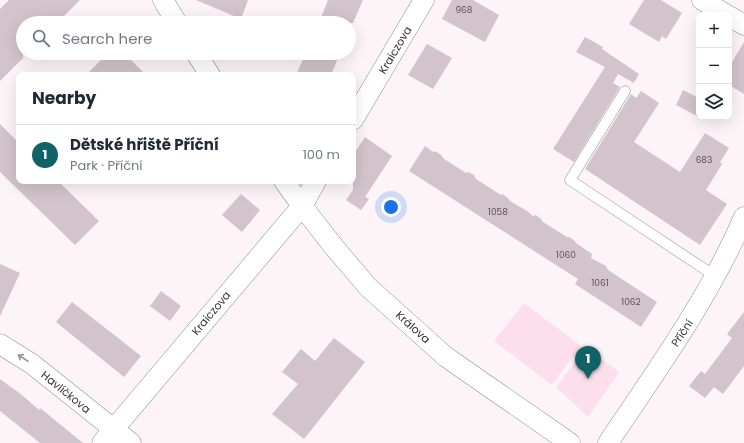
<!DOCTYPE html>
<html lang="en">
<head>
<meta charset="utf-8">
<style>
  body { margin:0; font-family:Poppins,sans-serif; background:#f2f2f3; color:#1f2937 }
  .controls { position:absolute; right:12px; top:12px; display:grid; overflow:hidden; border-radius:8px; box-shadow:0 4px 16px #0002 }
  .controls button { width:36px; height:36px; display:grid; place-items:center; padding:0; border:0; border-bottom:1px solid #e0e1e3; background:#fff; color:#1f2937; font:20px sans-serif }
  .you { position:absolute; left:391px; top:207px; width:14px; height:14px; margin:-10px; border:3px solid #fff; border-radius:50%; background:#1a73e8; box-shadow:0 0 0 6px #1a73e833 }
  .badge { display:grid; place-items:center; width:26px; height:26px; border-radius:50%; background:#116266; color:#fff; font-size:13px; font-weight:700 }
  .pin { position:absolute; translate:-50% -33px; filter:drop-shadow(0 1px 2px #0008) }
  .pin::after { content:''; position:absolute; top:21px; width:14px; height:12px; background:inherit; clip-path:polygon(0 0,100% 0,50% 100%) }
  .list { margin:0; padding:0; list-style:none }
  h2 { display:flex; justify-content:space-between; align-items:center; height:52px; margin:0; padding:0 16px; font-size:17px }
  h2 small { font-size:13px; font-weight:400; color:#747a83 }
  .list li { display:grid; grid-template-columns:26px 1fr auto; gap:12px; align-items:center; box-sizing:border-box; height:60px; padding:0 16px; border-top:1px solid #e0e1e3 }
  .list b { display:block; font-size:15px; white-space:nowrap }
  .list p { margin:0; font-size:13px; white-space:nowrap; color:#747a83 }
  .list em { font-size:13px; font-style:normal; color:#747a83 }
  .icon { flex:none; width:22px; height:22px; fill:none; stroke:currentColor; stroke-width:2; stroke-linecap:round; stroke-linejoin:round }
  .map { position:relative; flex:none; width:744px; height:443px; overflow:hidden }
  .search { position:absolute; background:#fff; box-shadow:0 4px 16px #0002; left:16px; top:16px; width:340px; height:44px; display:flex; align-items:center; gap:10px; box-sizing:border-box; padding:0 14px; border-radius:22px; color:#747a83; font-size:15px }
  .panel { position:absolute; background:#fff; box-shadow:0 4px 16px #0002; left:16px; top:72px; width:340px; height:112px; border-radius:8px }
  .map>svg:first-child { display:block }
  .green { fill:#fcdfeb }
  .building { fill:#d2c4ca }
  .lines { fill:none; stroke-linecap:round; stroke-linejoin:round }
  .lane-casing { stroke:#998b91; stroke-width:11 }
  .street-casing { stroke:#998b91; stroke-width:21 }
  .lane { stroke:#fff; stroke-width:10 }
  .street { stroke:#fff; stroke-width:20 }
  .oneway { stroke:#9a9798 }
  .labels { text-anchor:middle; stroke-width:3; stroke-linejoin:round; paint-order:stroke }
  .number-label { font-size:9px; fill:#5c5457 }
  .street-label { font-size:11px; fill:#342f31; stroke:#fff }
</style>
</head>
<body>
<div class="map">
<svg width="744" height="443" viewBox="0 0 744 443">
  <rect width="100%" height="100%" fill="#fdf4f8"/>
  <!-- green -->
  <g class="green">
    <path d="M 524,303 L 581,346 L 552,385 L 494,341 Z"/>
    <path d="M 586,348 L 619,372 L 588,417 L 556,387 Z"/>
  </g>
  <!-- building -->
  <g class="building">
    <path d="M 9,0 L 80,0 L 57,23 L 23,23 L 23,58 L 0,81 L 0,9 Z"/>
    <path d="M 196,0 L 248,0 L 241,19 Z"/>
    <path d="M 328,0 L 363,0 L 353,23 L 319,23 Z"/>
    <path d="M 452,0 L 473,0 L 499,15 L 485,42 L 442,19 Z"/>
    <path d="M 644,0 L 661,0 L 682,13 L 666,39 L 662,36 L 659,42 L 629,24 Z"/>
    <path d="M 585,37 L 603,47 L 602,49 L 639,74 L 634,83 L 618,74 L 613,83 L 620,87 L 574,162 L 553,149 L 605,67 L 576,52 Z"/>
    <path d="M 744,42 L 744,94 L 729,85 L 729,67 Z"/>
    <path d="M 427,44 L 452,58 L 433,89 L 408,75 Z"/>
    <path d="M 108,53 L 124,53 L 146,75 L 86,75 Z"/>
    <path d="M 306,53 L 340,53 L 331,75 L 296,75 Z"/>
    <path d="M 683,90 L 699,98 L 699,117 L 676,105 Z"/>
    <path d="M 641,91 L 659,103 L 634,142 L 680,172 L 705,133 L 729,148 L 720,162 L 722,164 L 706,190 L 727,204 L 700,245 L 585,169 L 631,94 L 636,98 Z"/>
    <path d="M 0,124 L 19,143 L 19,181 L 58,181 L 99,221 L 75,245 L 0,172 Z"/>
    <path d="M 365,137 L 392,156 L 365,197 L 369,199 L 361,210 L 346,200 L 353,190 L 353,155 Z"/>
    <path d="M 425,146 L 433,152 L 435,151 L 441,155 L 444,159 L 466,173 L 468,172 L 474,175 L 476,179 L 501,195 L 502,194 L 508,198 L 510,201 L 527,211 L 533,216 L 536,215 L 542,220 L 543,222 L 567,237 L 569,237 L 575,241 L 576,243 L 592,254 L 591,258 L 606,266 L 608,270 L 657,302 L 641,327 L 575,284 L 578,279 L 409,171 Z"/>
    <path d="M 241,194 L 260,210 L 242,232 L 222,215 Z"/>
    <path d="M 0,264 L 20,273 L 0,316 Z"/>
    <path d="M 161,291 L 181,306 L 170,321 L 150,306 Z"/>
    <path d="M 72,302 L 141,356 L 124,377 L 56,322 Z"/>
    <path d="M 744,312 L 744,366 L 723,394 L 714,387 L 705,398 L 689,386 L 701,371 L 705,374 L 732,338 L 727,334 Z"/>
    <path d="M 334,338 L 365,362 L 304,439 L 272,414 L 298,384 L 282,372 L 301,349 L 315,361 Z"/>
    <path d="M 0,379 L 22,395 L 39,410 L 40,408 L 83,443 L 40,443 L 0,411 Z"/>
  </g>
  <g class="lines">
    <!-- lane casing -->
    <g class="lane-casing">
      <path id="lane" d="M 625,91 L 570,180 L 715,276"/>
    </g>
    <!-- street casing -->
    <g class="street-casing">
      <g id="street">
        <path d="M 163,0 L 177,23"/>
        <path d="M 702,0 L 727,15"/>
        <path d="M 729,16 L 744,25"/>
        <path d="M 196,53 L 210,75"/>
        <path d="M 353,120 L 424,0"/>
        <path d="M 284,181 L 302,206 L 334,247 L 368,287 L 446,357 L 570,443"/>
        <path d="M 0,344 L 32,364 L 131,443"/>
        <path d="M 102,443 L 302,206 L 316,181"/>
        <path d="M 608,443 C 657,370 709,298 744,217"/>
      </g>
    </g>
    <!-- lane -->
    <use href="#lane" class="lane"/>
    <!-- street -->
    <use href="#street" class="street"/>
  </g>
  <!-- one-way arrows -->
  <defs><path id="oneway-shaft" d="M-6 0H5M1.5-3L5.5 0L1.5 3" fill="none" stroke-width="1.6" stroke-linecap="round" stroke-linejoin="round"/></defs>
  <use class="oneway" href="#oneway-shaft" transform="translate(23 358) rotate(-147)"/>
  <g class="labels">
    <!-- number labels -->
    <g class="number-label">
      <text x="464" y="13">968</text>
      <text x="704" y="163">683</text>
      <text x="498" y="215">1058</text>
      <text x="566" y="258">1060</text>
      <text x="600" y="286">1061</text>
      <text x="631" y="305">1062</text>
    </g>
    <!-- street labels -->
    <g class="street-label">
      <text transform="translate(395 50) rotate(-59)" y="4">Kraiczova</text>
      <text transform="translate(211 313) rotate(-50)" y="4">Kraiczova</text>
      <text transform="translate(413 327) rotate(42)" y="4">Králova</text>
      <text transform="translate(682 333) rotate(-57)" y="4">Příční</text>
      <text transform="translate(66 392) rotate(39)" y="4">Havlíčkova</text>
    </g>
  </g>
</svg>
<div class="controls">
<button>+</button>
<button>−</button>
<button><svg class="icon" aria-label="layers" viewBox="0 0 24 24"><path d="M12 4l9 5-9 5-9-5zM3 14l9 5 9-5"/></svg></button>
</div>
<div class="you"></div>
<div class="pin badge" style="left:588px;top:379px">1</div>
<div class="search"><svg class="icon" aria-label="search" viewBox="0 0 24 24"><circle cx="10" cy="10" r="6"/><path d="M15 15l6 6"/></svg>Search here</div>
<section class="panel">
<h2>Nearby<small></small></h2>
<ul class="list">
<li><span class="badge">1</span><div><b>Dětské hřiště Příční</b><p>Park · Příční</p></div><em>100 m</em></li>
</ul>
</section>
</div>
</body>
</html>
